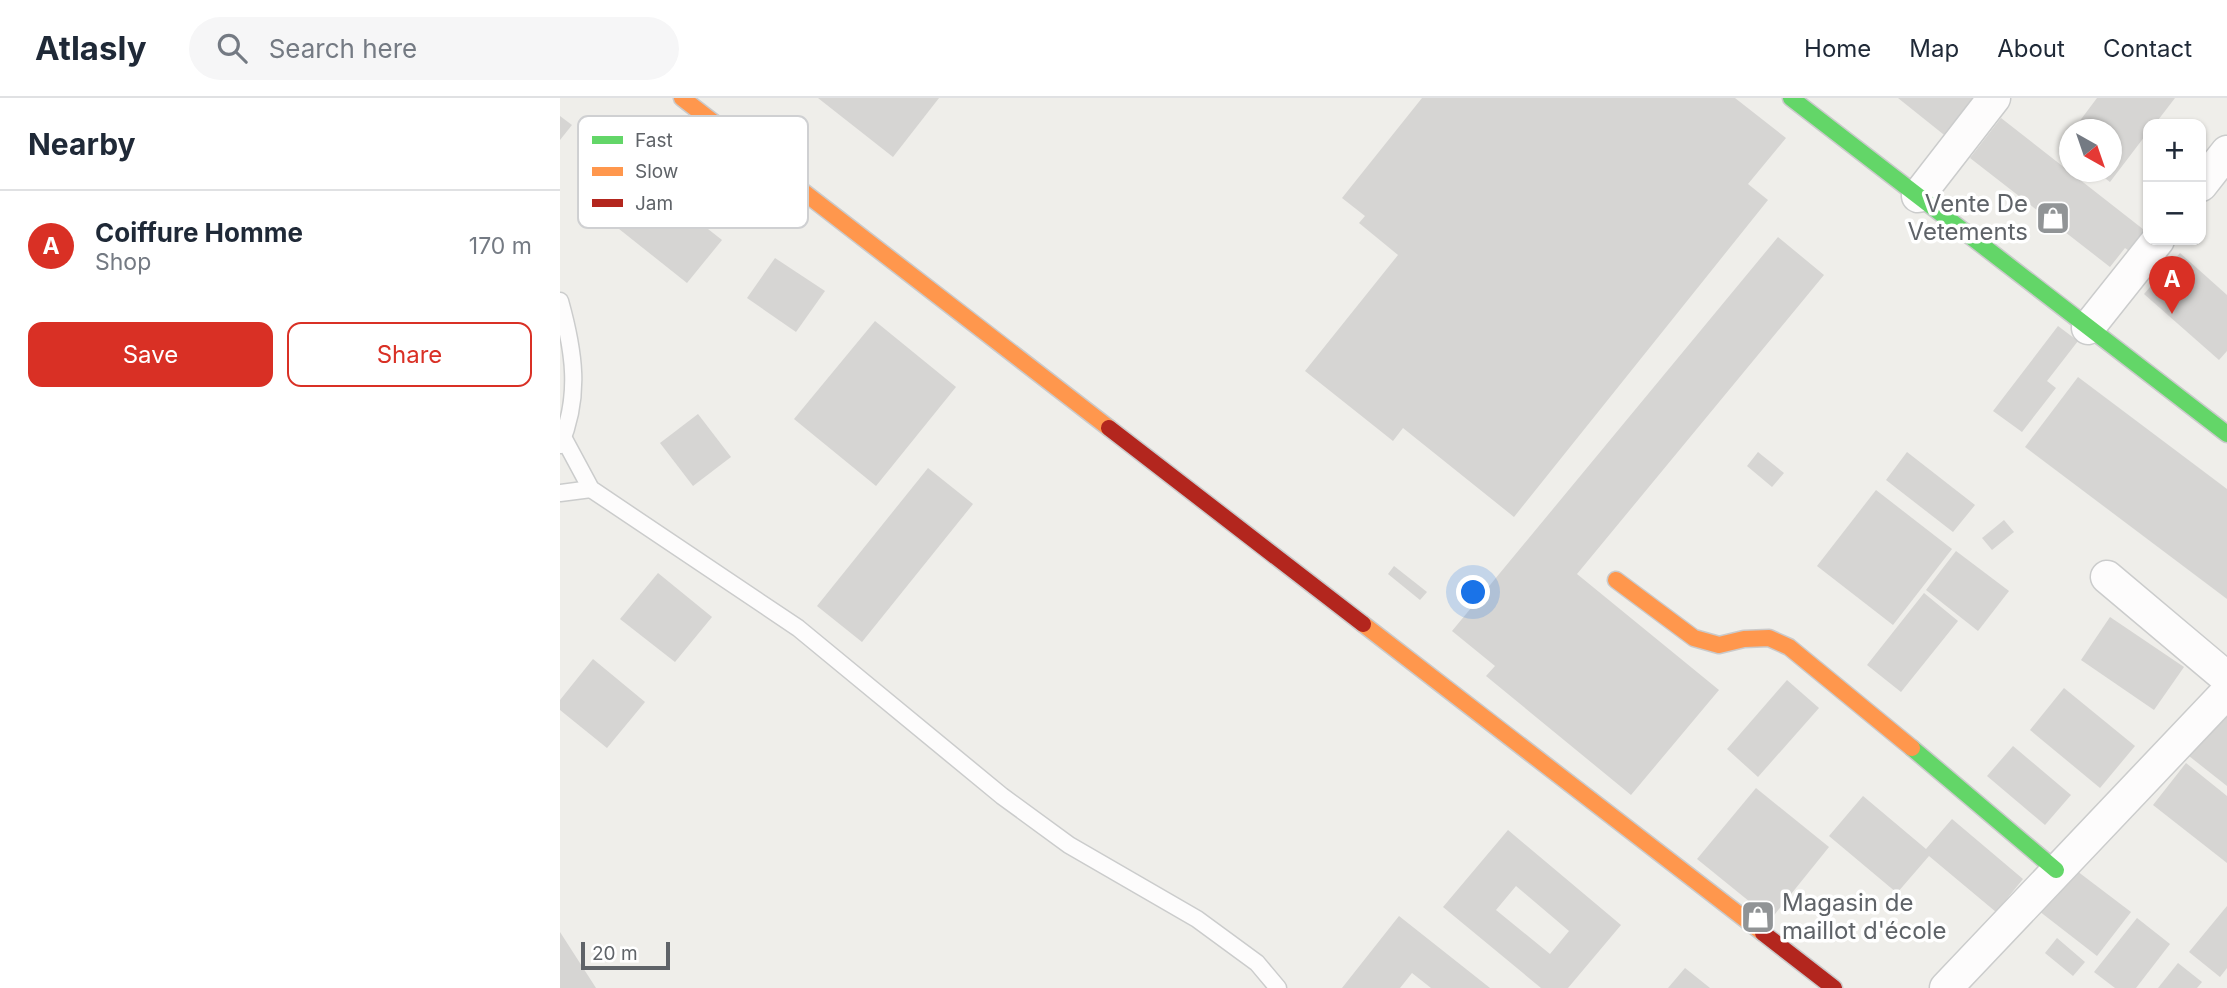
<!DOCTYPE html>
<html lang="en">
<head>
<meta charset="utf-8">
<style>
  body { margin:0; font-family:Inter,sans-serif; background:#f6f6f7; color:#1f2937 }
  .controls { position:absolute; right:21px; top:21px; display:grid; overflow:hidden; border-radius:14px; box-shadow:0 2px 5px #0004 }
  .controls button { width:63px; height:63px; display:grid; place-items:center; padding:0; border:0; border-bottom:2px solid #e0e1e3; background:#fff; color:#1f2937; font:35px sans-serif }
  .compass { position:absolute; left:1499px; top:21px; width:63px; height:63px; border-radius:50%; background:#fff; box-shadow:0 2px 5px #0004; rotate:140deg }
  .scale { position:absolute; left:21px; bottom:18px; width:89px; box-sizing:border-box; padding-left:7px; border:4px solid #5f6368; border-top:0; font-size:19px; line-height:24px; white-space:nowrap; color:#5f6368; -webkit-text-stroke:5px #fff; paint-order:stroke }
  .you { position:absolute; left:914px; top:495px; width:24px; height:24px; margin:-18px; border:5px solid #fff; border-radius:50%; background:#1a73e8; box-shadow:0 0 0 10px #1a73e833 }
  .badge { display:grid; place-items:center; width:46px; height:46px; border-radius:50%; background:#d93025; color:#fff; font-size:23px; font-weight:700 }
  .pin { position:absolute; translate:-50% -58px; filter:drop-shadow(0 2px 4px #0008) }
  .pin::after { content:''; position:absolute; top:37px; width:24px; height:21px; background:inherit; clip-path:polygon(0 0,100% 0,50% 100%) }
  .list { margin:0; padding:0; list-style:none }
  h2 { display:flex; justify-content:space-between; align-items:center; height:91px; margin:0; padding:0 28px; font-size:30px }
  h2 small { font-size:23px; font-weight:400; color:#747a83 }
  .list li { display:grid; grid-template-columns:46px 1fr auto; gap:21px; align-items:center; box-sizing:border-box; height:112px; padding:0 28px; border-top:2px solid #e0e1e3 }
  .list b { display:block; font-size:26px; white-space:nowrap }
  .list p { margin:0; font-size:23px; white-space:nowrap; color:#747a83 }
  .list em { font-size:23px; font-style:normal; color:#747a83 }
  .actions { display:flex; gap:14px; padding:21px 28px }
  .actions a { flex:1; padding:16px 0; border:2px solid #d93025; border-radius:14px; text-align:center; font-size:24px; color:#d93025 }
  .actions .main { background:#d93025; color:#fff }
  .icon { flex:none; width:38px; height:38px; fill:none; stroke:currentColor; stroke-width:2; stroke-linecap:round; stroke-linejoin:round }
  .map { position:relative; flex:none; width:1667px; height:890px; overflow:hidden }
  header { display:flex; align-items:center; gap:42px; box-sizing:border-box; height:98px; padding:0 35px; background:#fff; border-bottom:2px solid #e0e1e3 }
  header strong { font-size:33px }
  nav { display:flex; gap:38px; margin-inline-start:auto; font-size:24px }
  .search { width:490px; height:63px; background:#f6f6f7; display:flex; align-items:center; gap:18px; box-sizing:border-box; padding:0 24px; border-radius:38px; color:#747a83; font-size:26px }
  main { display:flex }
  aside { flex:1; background:#fff }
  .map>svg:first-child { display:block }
  .building { fill:#d6d5d3; fill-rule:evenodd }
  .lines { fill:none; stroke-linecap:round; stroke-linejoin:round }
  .lane-casing { stroke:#cbcccc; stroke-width:19 }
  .street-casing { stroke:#cbcccc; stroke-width:35 }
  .fast-casing { stroke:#cacacb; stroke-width:19 }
  .slow-casing { stroke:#cacacb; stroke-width:19 }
  .jam-casing { stroke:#cacacb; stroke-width:19 }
  .lane { stroke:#fdfcfc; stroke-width:16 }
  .street { stroke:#fdfcfc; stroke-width:32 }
  .fast { stroke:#63d668; stroke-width:16 }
  .slow { stroke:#ff974d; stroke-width:16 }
  .jam { stroke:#b3261e; stroke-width:16 }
  .labels { text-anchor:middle; stroke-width:7; stroke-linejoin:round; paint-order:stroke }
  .poi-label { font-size:24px; fill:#5f6368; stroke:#fff; text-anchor:end }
  .key { fill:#fff; stroke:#cfd0d2; stroke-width:2 }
  .key-label { font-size:19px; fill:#5f6368 }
</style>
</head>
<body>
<header>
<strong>Atlasly</strong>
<div class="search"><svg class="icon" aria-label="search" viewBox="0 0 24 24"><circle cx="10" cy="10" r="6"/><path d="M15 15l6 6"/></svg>Search here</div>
<nav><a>Home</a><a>Map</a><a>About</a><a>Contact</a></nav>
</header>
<main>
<aside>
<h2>Nearby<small></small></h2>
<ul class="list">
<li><span class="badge">A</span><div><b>Coiffure Homme</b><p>Shop</p></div><em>170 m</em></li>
</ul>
<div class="actions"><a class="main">Save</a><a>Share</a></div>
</aside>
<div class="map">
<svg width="1667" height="890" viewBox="0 0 1667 890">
  <rect width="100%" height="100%" fill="#efeeea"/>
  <!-- building -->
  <g class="building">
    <path d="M 258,0 L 379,0 L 333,59 Z"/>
    <path d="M 862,0 L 1175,0 L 1226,40 L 1188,86 L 1208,102 L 954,419 L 843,330 L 833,343 L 745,273 L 838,157 L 799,125 L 805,118 L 782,100 Z"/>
    <path d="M 1338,0 L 1418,0 L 1388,40 Z"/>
    <path d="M 1537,0 L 1615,0 L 1595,26 L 1588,26 L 1588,34 L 1550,84 L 1537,74 L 1552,74 L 1552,32 L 1513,32 Z"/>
    <path d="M 0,18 L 12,27 L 0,42 Z"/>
    <path d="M 1441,20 L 1588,135 L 1576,158 L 1565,150 L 1550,169 L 1410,60 Z"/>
    <path d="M 83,80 L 162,142 L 127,185 L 49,123 Z"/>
    <path d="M 1218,139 L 1264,177 L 1017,476 L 1159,592 L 1071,697 L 926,578 L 935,568 L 892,533 Z"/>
    <path d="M 1620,155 L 1667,197 L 1667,253 L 1659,262 L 1584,196 Z"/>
    <path d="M 215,160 L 265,193 L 236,234 L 187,200 Z"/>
    <path d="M 315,223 L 396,289 L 316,388 L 234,321 Z"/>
    <path d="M 1498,228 L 1518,243 L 1487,283 L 1496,290 L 1462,334 L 1433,313 Z"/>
    <path d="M 1518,279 L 1667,391 L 1667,501 L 1465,349 Z"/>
    <path d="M 138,316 L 171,359 L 133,388 L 100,345 Z"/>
    <path d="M 1198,354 L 1224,375 L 1212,389 L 1187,368 Z"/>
    <path d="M 1347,354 L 1415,407 L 1393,434 L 1326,382 Z"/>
    <path d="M 368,370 L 413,406 L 302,544 L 257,508 Z"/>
    <path d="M 1316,392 L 1392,451 L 1333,527 L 1257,468 Z"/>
    <path d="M 1444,422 L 1454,434 L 1432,452 L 1422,440 Z"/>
    <path d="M 1396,453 L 1449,493 L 1418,533 L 1366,492 Z"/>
    <path d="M 834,468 L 867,494 L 860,502 L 828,476 Z"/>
    <path d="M 98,475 L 152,519 L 115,564 L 60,521 Z"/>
    <path d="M 1364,495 L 1398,523 L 1341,594 L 1307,567 Z"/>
    <path d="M 1550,519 L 1624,569 L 1594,612 L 1521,562 Z"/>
    <path d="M 33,561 L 85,604 L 47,650 L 0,612 L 0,602 Z"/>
    <path d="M 1227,582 L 1259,610 L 1198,679 L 1167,651 Z"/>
    <path d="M 1504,590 L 1575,648 L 1540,690 L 1470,632 Z"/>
    <path d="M 1667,609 L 1667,688 L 1629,658 Z"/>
    <path d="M 1453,648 L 1511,697 L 1485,727 L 1427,678 Z"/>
    <path d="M 1626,665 L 1667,698 L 1667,765 L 1593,707 Z"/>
    <path d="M 1196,690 L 1269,749 L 1211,821 L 1137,761 Z"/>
    <path d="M 1303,698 L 1366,751 L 1392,721 L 1463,781 L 1436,814 L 1369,758 L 1337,795 L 1269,738 Z"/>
    <path d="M 948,732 L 1061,827 L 1008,890 L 981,890 L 883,809 ZM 956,788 L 1009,833 L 990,856 L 936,812 Z"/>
    <path d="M 1513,770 L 1571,814 L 1537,858 L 1479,813 Z"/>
    <path d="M 1667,808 L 1667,870 L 1660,879 L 1629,854 Z"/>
    <path d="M 839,818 L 930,890 L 871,890 L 852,875 L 840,890 L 782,890 Z"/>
    <path d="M 1577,820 L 1610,846 L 1576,890 L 1555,890 L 1534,874 Z"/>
    <path d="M 0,834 L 36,890 L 0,890 Z"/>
    <path d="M 1497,840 L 1525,864 L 1513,878 L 1485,855 Z"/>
    <path d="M 1618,865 L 1642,884 L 1637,890 L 1598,890 Z"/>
    <path d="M 1125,870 L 1150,890 L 1108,890 Z"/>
  </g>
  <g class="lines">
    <!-- lane casing -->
    <g class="lane-casing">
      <g id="lane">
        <path d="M 0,203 C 14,253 21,298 0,347"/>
        <path d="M 3,339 L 31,391 L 238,530 L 442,698 L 509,747 L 637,821 L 697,865 L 718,890"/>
        <path d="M 0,395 L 31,391"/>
      </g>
    </g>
    <!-- street casing -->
    <g class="street-casing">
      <g id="street">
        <path d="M 1641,87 L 1667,54"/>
        <path d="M 1358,98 L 1434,0"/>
        <path d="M 1528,230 L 1598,142"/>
        <path d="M 1547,479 L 1667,580"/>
        <path d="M 1386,890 L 1667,594"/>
      </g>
    </g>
    <!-- fast casing -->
    <g class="fast-casing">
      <g id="fast">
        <path d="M 1231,0 L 1667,336"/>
        <path d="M 1352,650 L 1496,772"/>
      </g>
    </g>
    <!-- slow casing -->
    <g class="slow-casing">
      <g id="slow">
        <path d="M 122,0 L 549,330"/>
        <path d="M 1056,482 L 1134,540 L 1159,547 L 1184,541 L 1209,540 L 1229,549 L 1352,650"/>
        <path d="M 803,526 L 1203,835"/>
      </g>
    </g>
    <!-- jam casing -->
    <g class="jam-casing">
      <g id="jam">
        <path d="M 549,330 L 803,526"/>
        <path d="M 1203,835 L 1274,890"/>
      </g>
    </g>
    <!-- lane -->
    <use href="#lane" class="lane"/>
    <!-- street -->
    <use href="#street" class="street"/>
    <!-- fast -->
    <use href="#fast" class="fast"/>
    <!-- slow -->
    <use href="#slow" class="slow"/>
    <!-- jam -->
    <use href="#jam" class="jam"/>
  </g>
  <!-- icons -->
  <defs>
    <g id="shop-square" transform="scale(1.75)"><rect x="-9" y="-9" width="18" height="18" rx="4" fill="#919496" stroke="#fff"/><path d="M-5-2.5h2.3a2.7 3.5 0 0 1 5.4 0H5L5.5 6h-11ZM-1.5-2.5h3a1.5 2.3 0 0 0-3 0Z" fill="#fff"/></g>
  </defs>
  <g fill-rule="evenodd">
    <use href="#shop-square" x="1493" y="120"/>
    <use href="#shop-square" x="1198" y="819"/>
  </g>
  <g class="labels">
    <!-- poi labels -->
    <g class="poi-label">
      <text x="1468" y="114">Vente De<tspan x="1468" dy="28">Vetements</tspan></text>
      <text x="1222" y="813" text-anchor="start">Magasin de<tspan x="1222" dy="28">maillot d'école</tspan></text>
    </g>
  </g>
  <!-- legend -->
  <rect x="18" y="18" width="230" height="112" rx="10" class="key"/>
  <rect x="32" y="38" width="31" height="8" fill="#63d668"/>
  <rect x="32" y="69" width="31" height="9" fill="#ff974d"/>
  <rect x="32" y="101" width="31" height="8" fill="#b3261e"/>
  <g class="key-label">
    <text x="75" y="49">Fast</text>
    <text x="75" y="80">Slow</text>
    <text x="75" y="112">Jam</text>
  </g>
</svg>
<div class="controls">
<button>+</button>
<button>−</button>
</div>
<svg class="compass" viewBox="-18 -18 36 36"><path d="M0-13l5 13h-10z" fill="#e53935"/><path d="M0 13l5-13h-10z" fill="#747a83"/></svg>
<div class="scale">20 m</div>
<div class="you"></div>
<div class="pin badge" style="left:1612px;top:216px">A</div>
</div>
</main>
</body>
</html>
